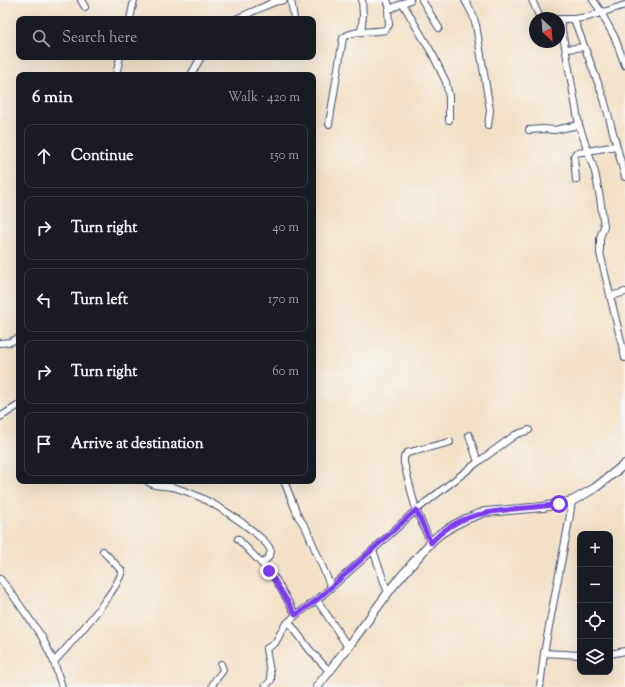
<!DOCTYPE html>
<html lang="en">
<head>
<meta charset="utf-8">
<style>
  body { margin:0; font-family:"Sorts Mill Goudy",serif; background:#20242c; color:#f1f3f6 }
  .controls { position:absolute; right:12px; bottom:12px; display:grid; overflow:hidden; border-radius:8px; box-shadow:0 4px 16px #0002 }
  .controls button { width:36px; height:36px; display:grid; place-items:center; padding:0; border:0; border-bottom:1px solid #363941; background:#171b24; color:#f1f3f6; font:20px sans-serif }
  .compass { position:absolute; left:529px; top:12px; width:36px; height:36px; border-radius:50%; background:#171b24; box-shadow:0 4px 16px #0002; rotate:154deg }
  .stop { position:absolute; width:12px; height:12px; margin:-9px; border:3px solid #7c3aed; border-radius:50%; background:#fff }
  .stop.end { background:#7c3aed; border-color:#fff; box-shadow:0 1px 4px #0008 }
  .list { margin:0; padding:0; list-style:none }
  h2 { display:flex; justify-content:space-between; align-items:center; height:52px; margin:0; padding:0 16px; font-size:17px }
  h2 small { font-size:13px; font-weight:400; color:#9ea1a6 }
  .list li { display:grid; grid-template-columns:26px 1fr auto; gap:12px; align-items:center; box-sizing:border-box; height:64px; margin:0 8px 8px; padding:0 8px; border:1px solid #363941; border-radius:8px }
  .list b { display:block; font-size:15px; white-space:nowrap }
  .list em { font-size:13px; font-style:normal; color:#9ea1a6 }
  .icon { flex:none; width:22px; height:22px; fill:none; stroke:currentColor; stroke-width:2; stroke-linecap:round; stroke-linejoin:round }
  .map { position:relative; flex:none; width:625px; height:687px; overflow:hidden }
  .search { position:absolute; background:#171b24; box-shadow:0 4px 16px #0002; left:16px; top:16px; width:300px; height:44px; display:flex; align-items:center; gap:10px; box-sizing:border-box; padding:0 14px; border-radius:8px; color:#9ea1a6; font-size:15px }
  .panel { position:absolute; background:#171b24; box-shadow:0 4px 16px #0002; left:16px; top:72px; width:300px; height:412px; border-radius:8px }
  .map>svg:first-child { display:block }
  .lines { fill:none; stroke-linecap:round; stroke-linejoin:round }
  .minor-casing { stroke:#3b4a6e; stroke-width:8 }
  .tertiary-casing { stroke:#3b4a6e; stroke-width:10 }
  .minor { stroke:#fff; stroke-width:6 }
  .tertiary { stroke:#fff; stroke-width:8 }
  .route { stroke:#7c3aed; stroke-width:5 }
</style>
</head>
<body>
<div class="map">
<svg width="625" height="687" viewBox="0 0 625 687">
  <rect width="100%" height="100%" fill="#f6f6f2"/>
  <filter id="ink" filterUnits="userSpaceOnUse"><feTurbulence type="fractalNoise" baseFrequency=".025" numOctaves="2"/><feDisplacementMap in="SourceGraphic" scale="8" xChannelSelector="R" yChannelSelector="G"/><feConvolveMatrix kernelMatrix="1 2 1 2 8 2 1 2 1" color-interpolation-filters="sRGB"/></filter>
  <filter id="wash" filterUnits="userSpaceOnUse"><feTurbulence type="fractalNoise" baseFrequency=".012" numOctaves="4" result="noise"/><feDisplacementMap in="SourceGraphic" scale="16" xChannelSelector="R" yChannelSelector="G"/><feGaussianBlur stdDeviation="0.9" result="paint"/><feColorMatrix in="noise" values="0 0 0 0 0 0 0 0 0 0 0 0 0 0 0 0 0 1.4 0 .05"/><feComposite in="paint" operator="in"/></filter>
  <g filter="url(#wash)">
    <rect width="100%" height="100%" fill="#f3e1c7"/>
  </g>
  <g filter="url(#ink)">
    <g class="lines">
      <!-- minor casing -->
      <g class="minor-casing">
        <g id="minor">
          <path d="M 81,0 L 85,7"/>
          <path d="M 291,0 L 294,19"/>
          <path d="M 387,0 L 390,8"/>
          <path d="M 422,0 L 439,28"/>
          <path d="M 465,0 L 472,13 L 476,25 L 490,110 L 488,126"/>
          <path d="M 532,0 L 540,18"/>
          <path d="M 593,0 L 600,10 L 604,12 L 603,16 L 615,38 L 625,65"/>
          <path d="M 403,4 L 433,55 L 446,82 L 449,97 L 449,120"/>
          <path d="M 130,19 L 134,0"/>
          <path d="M 236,19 L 274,2 L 284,0"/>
          <path d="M 559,19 L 574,19 L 604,99 L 625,177"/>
          <path d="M 560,19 L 579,125 L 595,172 L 600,198 L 604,226 L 600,238 L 600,253 L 625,358"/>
          <path d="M 574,19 L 588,17 L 625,5"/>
          <path d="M 361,32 L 363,16 L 362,0"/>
          <path d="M 567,49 L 584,47"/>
          <path d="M 116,75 L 120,57"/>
          <path d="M 191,75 L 201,57"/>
          <path d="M 329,124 L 343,38 C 354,29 372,33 385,30 L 389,25 L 388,10 L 410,0"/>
          <path d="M 529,130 L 544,129 L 554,130 L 579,125"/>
          <path d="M 576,180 L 574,156 L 576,153 L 616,146"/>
          <path d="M 611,296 L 625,292"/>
          <path d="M 0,343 L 10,342 L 19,338"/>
          <path d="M 0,417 L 19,405"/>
          <path d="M 469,435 L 478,462"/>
          <path d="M 147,481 C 155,488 166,485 176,488 C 204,496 230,513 253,531 C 259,537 269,543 271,552 L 268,558 L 262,564 L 276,580 L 296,615"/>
          <path d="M 284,481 L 298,516 L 306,528 L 331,587"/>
          <path d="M 238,539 L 262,564"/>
          <path d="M 431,543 L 416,510 L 404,463 L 404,457 L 407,453 L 450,442"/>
          <path d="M 0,579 L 10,591 L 42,637 L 54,662 L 62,687"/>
          <path d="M 388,593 L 373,550 L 416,510 L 478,462 L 515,435 L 529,430"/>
          <path d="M 317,600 L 348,647"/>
          <path d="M 289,622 L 309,649 L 329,671"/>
          <path d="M 544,653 L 580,655"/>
          <path d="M 610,654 L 625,651"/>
          <path d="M 54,662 C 73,641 91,621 107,598 C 113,590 119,581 122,571 L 103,551"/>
          <path d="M 212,687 C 213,680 220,676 223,670 L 221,664"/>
          <path d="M 265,687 L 271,680 L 271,677 L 266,649 L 275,643 L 285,625 L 296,615 L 317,600 L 373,550"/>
          <path d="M 540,687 L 544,653 L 569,521 L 572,501"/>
        </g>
      </g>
      <!-- tertiary casing -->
      <g class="tertiary-casing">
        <path id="tertiary" d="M 317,687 L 348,647 L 393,586 L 432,541 L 440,534 L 454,525 L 466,519 L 485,512 L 543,507 L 572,501 L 595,488 L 625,464"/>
      </g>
      <!-- minor -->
      <use href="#minor" class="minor"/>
      <!-- tertiary -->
      <use href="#tertiary" class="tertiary"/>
    </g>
  </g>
  <g class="lines" filter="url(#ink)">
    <!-- route -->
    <path class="route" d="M 269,571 L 296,615 L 317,600 L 416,510 L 431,543 C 465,504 514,512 559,504"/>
  </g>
</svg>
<div class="controls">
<button>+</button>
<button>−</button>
<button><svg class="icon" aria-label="locate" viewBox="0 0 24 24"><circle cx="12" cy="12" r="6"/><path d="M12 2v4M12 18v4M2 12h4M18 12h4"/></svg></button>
<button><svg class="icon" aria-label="layers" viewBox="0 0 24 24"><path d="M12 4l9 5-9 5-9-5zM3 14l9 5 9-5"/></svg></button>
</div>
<svg class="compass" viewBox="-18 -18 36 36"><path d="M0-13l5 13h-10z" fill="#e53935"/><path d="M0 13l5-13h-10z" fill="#9ea1a6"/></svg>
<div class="stop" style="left:559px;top:504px"></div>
<div class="stop end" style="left:269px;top:571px"></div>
<div class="search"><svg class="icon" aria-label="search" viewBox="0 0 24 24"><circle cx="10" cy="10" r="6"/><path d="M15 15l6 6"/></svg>Search here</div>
<section class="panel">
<h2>6 min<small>Walk · 420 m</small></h2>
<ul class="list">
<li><svg class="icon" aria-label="ahead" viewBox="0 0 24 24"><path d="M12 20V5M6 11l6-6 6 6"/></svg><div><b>Continue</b></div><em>150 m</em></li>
<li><svg class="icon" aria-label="right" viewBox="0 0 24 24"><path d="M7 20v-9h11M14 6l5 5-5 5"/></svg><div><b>Turn right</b></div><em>40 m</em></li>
<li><svg class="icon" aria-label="left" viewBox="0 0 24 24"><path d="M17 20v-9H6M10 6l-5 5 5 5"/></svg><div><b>Turn left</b></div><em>170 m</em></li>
<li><svg class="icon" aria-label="right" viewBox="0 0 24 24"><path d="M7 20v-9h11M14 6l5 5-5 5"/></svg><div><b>Turn right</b></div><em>60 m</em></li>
<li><svg class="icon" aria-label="arrive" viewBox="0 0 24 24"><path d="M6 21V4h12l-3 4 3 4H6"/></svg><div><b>Arrive at destination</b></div></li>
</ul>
</section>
</div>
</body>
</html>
